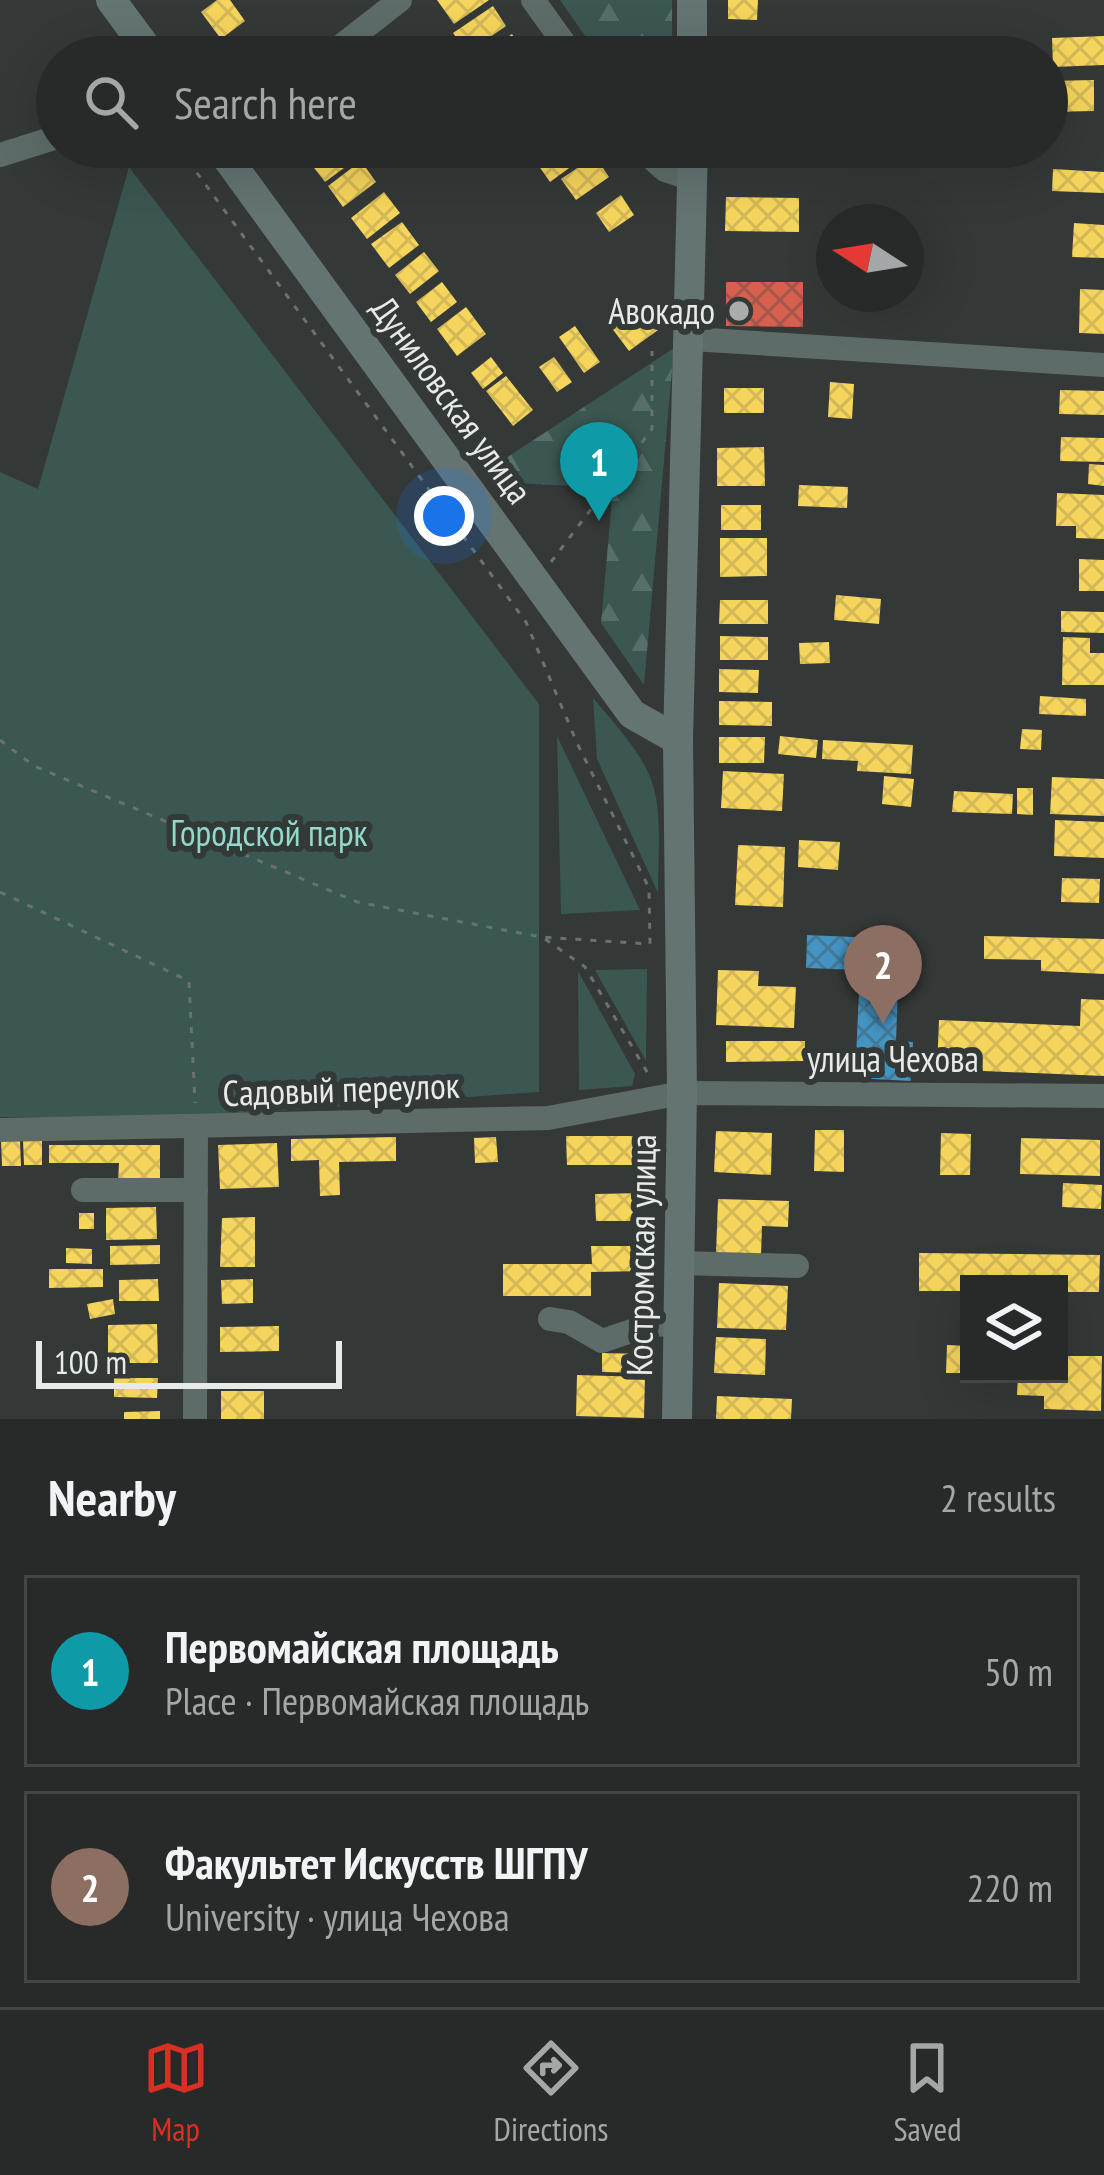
<!DOCTYPE html>
<html lang="en">
<head>
<meta charset="utf-8">
<style>
  body { margin:0; font-family:"PT Sans Narrow",sans-serif; background:#333634; color:#f1f3f6 }
  .controls { position:absolute; right:36px; bottom:36px; display:grid; overflow:hidden; border-radius:0px; box-shadow:0 12px 48px #0002 }
  .controls button { width:108px; height:108px; display:grid; place-items:center; padding:0; border:0; border-bottom:3px solid #434645; background:#272a28; color:#f1f3f6; font:60px sans-serif }
  .compass { position:absolute; left:816px; top:204px; width:108px; height:108px; border-radius:50%; background:#272a28; box-shadow:0 12px 48px #0002; rotate:282deg }
  .scale { position:absolute; left:36px; bottom:30px; width:306px; box-sizing:border-box; padding-left:12px; border:6px solid #e6eae9; border-top:0; font-size:33px; line-height:42px; white-space:nowrap; color:#e6eae9; -webkit-text-stroke:9px #333937; paint-order:stroke }
  .you { position:absolute; left:444px; top:516px; width:42px; height:42px; margin:-30px; border:9px solid #fff; border-radius:50%; background:#1a73e8; box-shadow:0 0 0 18px #1a73e833 }
  .badge { display:grid; place-items:center; width:78px; height:78px; border-radius:50%; background:#d93025; color:#fff; font-size:39px; font-weight:700 }
  .pin { position:absolute; translate:-50% -99px; filter:drop-shadow(0 3px 6px #0008) }
  .pin::after { content:''; position:absolute; top:63px; width:42px; height:36px; background:inherit; clip-path:polygon(0 0,100% 0,50% 100%) }
  .list { margin:0; padding:0; list-style:none }
  h2 { display:flex; justify-content:space-between; align-items:center; height:156px; margin:0; padding:0 48px; font-size:51px }
  h2 small { font-size:39px; font-weight:400; color:#a4a7a8 }
  .list li { display:grid; grid-template-columns:78px 1fr auto; gap:36px; align-items:center; box-sizing:border-box; height:192px; margin:0 24px 24px; padding:0 24px; border:3px solid #434645; border-radius:0px }
  .list b { display:block; font-size:45px; white-space:nowrap }
  .list p { margin:0; font-size:39px; white-space:nowrap; color:#a4a7a8 }
  .list em { font-size:39px; font-style:normal; color:#a4a7a8 }
  .icon { flex:none; width:66px; height:66px; fill:none; stroke:currentColor; stroke-width:2; stroke-linecap:round; stroke-linejoin:round }
  .map { position:relative; flex:none; width:1104px; height:1419px; overflow:hidden }
  .search { position:absolute; background:#272a28; box-shadow:0 12px 48px #0002; left:36px; right:36px; top:36px; height:132px; display:flex; align-items:center; gap:30px; box-sizing:border-box; padding:0 42px; border-radius:66px; color:#a4a7a8; font-size:45px }
  .sheet { height:588px; background:#272a28 }
  nav { display:flex; justify-content:space-around; align-items:center; box-sizing:border-box; height:168px; border-top:3px solid #434645; background:#272a28; font-size:33px; color:#a4a7a8 }
  nav a { display:grid; justify-items:center; gap:6px }
  nav .on { color:#d93025 }
  .map>svg:first-child { display:block }
  .green { fill:#3b5752 }
  .forest { fill:url(#forest-firs) }
  .homes { fill:url(#homes-cross-hatch) }
  .shops { fill:url(#shops-cross-hatch) }
  .schools { fill:url(#schools-cross-hatch) }
  .lines { fill:none; stroke-linecap:round; stroke-linejoin:round }
  .path { stroke:#697270; stroke-width:3; stroke-dasharray:6 9; stroke-linecap:butt }
  .minor { stroke:#5e6c69; stroke-width:24 }
  .major { stroke:#647472; stroke-width:30 }
  .poi-dot { fill:#a8acaa; stroke:#333937; stroke-width:4.5 }
  .labels { text-anchor:middle; stroke-width:12; stroke-linejoin:round; paint-order:stroke }
  .poi-label { font-size:36px; fill:#e6eae9; stroke:#333937; text-anchor:end }
  .street-label { font-size:36px; fill:#e6eae9; stroke:#333937 }
  .park-label { font-size:36px; fill:#90d9cb; stroke:#333937 }
</style>
</head>
<body>
<div class="map">
<svg width="1104" height="1419" viewBox="0 0 1104 1419">
  <defs>
    <pattern id="forest-firs" width="22" height="20" patternUnits="userSpaceOnUse" patternTransform="scale(3)"><rect width="22" height="20" fill="#3b5752"/><path d="M5 1l3.5 6h-7zM16 11l3.5 6h-7z" fill="#576f6b"/></pattern>
    <pattern id="homes-cross-hatch" width="8" height="8" patternUnits="userSpaceOnUse" patternTransform="scale(3)"><rect width="8" height="8" fill="#f6d55c"/><path d="M0 0l8 8M0 8l8-8" fill="none" stroke="#d3b858"/></pattern>
    <pattern id="shops-cross-hatch" width="8" height="8" patternUnits="userSpaceOnUse" patternTransform="scale(3)"><rect width="8" height="8" fill="#d6604d"/><path d="M0 0l8 8M0 8l8-8" fill="none" stroke="#a3574b"/></pattern>
    <pattern id="schools-cross-hatch" width="8" height="8" patternUnits="userSpaceOnUse" patternTransform="scale(3)"><rect width="8" height="8" fill="#4393c3"/><path d="M0 0l8 8M0 8l8-8" fill="none" stroke="#447897"/></pattern>
  </defs>
  <rect width="100%" height="100%" fill="#343836"/>
  <!-- green -->
  <g class="green">
    <path d="M 129,167 L 539,704 L 539,1092 L 192,1117 L 0,1117 L 0,472 L 38,489 Z"/>
    <path d="M 593,698 C 665,781 660,785 658,893 L 597,759 Z"/>
    <path d="M 557,736 L 640,910 L 561,914 Z"/>
    <path d="M 647,969 L 646,1061 L 595,970 Z"/>
    <path d="M 578,971 L 635,1074 L 632,1086 L 579,1090 Z"/>
  </g>
  <!-- forest -->
  <g class="forest">
    <path d="M 560,0 L 672,0 L 672,57 L 600,57 Z"/>
    <path d="M 674,348 L 644,685 L 601,623 L 613,488 L 515,483 L 500,462 Z"/>
  </g>
  <!-- homes -->
  <g class="homes">
    <path d="M 217,0 L 230,0 L 245,21 L 221,39 L 201,12 Z"/>
    <path d="M 437,0 L 489,0 L 454,24 Z"/>
    <path d="M 728,0 L 758,0 L 757,20 L 728,19 Z"/>
    <path d="M 493,6 L 506,26 L 467,53 L 453,33 Z"/>
    <path d="M 512,34 L 527,57 L 479,57 Z"/>
    <path d="M 1104,36 L 1104,65 L 1053,67 L 1052,38 Z"/>
    <path d="M 263,38 L 275,55 L 236,57 Z"/>
    <path d="M 1094,80 L 1094,111 L 1048,112 L 1048,81 Z"/>
    <path d="M 333,147 L 347,147 L 356,159 L 325,182 L 311,164 Z"/>
    <path d="M 550,147 L 564,147 L 576,163 L 550,182 L 534,159 Z"/>
    <rect x="727" y="147" width="41" height="16"/>
    <path d="M 595,156 L 609,177 L 576,200 L 561,179 Z"/>
    <path d="M 361,161 L 376,182 L 343,207 L 328,186 Z"/>
    <path d="M 1053,169 L 1104,172 L 1104,193 L 1052,191 Z"/>
    <path d="M 384,192 L 400,213 L 367,239 L 351,218 Z"/>
    <path d="M 621,195 L 634,215 L 609,232 L 596,213 Z"/>
    <path d="M 726,197 L 799,198 L 799,232 L 725,231 Z"/>
    <path d="M 402,222 L 419,245 L 389,268 L 371,244 Z"/>
    <path d="M 1074,223 L 1104,225 L 1104,258 L 1072,257 Z"/>
    <path d="M 424,252 L 439,271 L 410,294 L 395,275 Z"/>
    <path d="M 442,282 L 457,302 L 431,322 L 416,302 Z"/>
    <path d="M 1080,289 L 1104,290 L 1104,334 L 1079,333 Z"/>
    <path d="M 647,301 L 665,325 L 629,351 L 611,327 Z"/>
    <path d="M 466,307 L 486,334 L 457,356 L 437,329 Z"/>
    <path d="M 575,326 L 600,362 L 584,373 L 559,337 Z"/>
    <path d="M 491,357 L 503,373 L 483,389 L 471,373 Z"/>
    <path d="M 554,357 L 572,382 L 557,392 L 539,367 Z"/>
    <path d="M 506,376 L 533,410 L 513,426 L 486,391 Z"/>
    <path d="M 830,382 L 854,384 L 852,419 L 828,417 Z"/>
    <rect x="724" y="388" width="40" height="25"/>
    <path d="M 1060,390 L 1104,391 L 1104,415 L 1059,414 Z"/>
    <path d="M 1061,437 L 1104,438 L 1104,462 L 1060,461 Z"/>
    <path d="M 764,447 L 765,486 L 717,486 L 717,448 Z"/>
    <path d="M 1089,464 L 1104,465 L 1104,486 L 1088,484 Z"/>
    <path d="M 799,485 L 848,487 L 847,508 L 798,506 Z"/>
    <path d="M 1057,493 L 1104,495 L 1104,539 L 1076,538 L 1076,526 L 1056,526 Z"/>
    <rect x="721" y="505" width="40" height="25"/>
    <path d="M 720,538 L 767,538 L 767,576 L 720,577 Z"/>
    <path d="M 1079,559 L 1104,560 L 1104,591 L 1079,591 Z"/>
    <path d="M 836,595 L 881,599 L 879,624 L 834,620 Z"/>
    <path d="M 720,600 L 768,600 L 768,624 L 719,624 Z"/>
    <path d="M 1061,611 L 1104,612 L 1104,633 L 1061,632 Z"/>
    <path d="M 720,636 L 768,637 L 768,660 L 720,660 Z"/>
    <path d="M 1063,637 L 1090,638 L 1090,653 L 1104,653 L 1104,685 L 1062,685 Z"/>
    <path d="M 829,642 L 830,663 L 800,664 L 799,643 Z"/>
    <path d="M 719,669 L 759,670 L 758,693 L 719,692 Z"/>
    <path d="M 1040,696 L 1086,699 L 1086,716 L 1039,714 Z"/>
    <path d="M 719,701 L 772,702 L 772,726 L 719,725 Z"/>
    <path d="M 1022,729 L 1042,730 L 1041,750 L 1020,749 Z"/>
    <path d="M 780,736 L 818,740 L 816,758 L 778,754 Z"/>
    <path d="M 719,737 L 765,737 L 764,763 L 719,763 Z"/>
    <path d="M 823,740 L 913,745 L 911,774 L 857,771 L 858,761 L 822,759 Z"/>
    <path d="M 723,771 L 784,774 L 782,811 L 721,808 Z"/>
    <path d="M 884,776 L 914,779 L 911,807 L 882,804 Z"/>
    <path d="M 1052,777 L 1104,779 L 1104,816 L 1050,814 Z"/>
    <path d="M 1017,788 L 1033,788 L 1033,815 L 1017,814 Z"/>
    <path d="M 954,791 L 1013,794 L 1012,814 L 952,812 Z"/>
    <path d="M 1055,820 L 1104,822 L 1104,858 L 1054,856 Z"/>
    <path d="M 799,840 L 840,842 L 838,870 L 798,867 Z"/>
    <path d="M 738,845 L 785,847 L 783,907 L 735,905 Z"/>
    <path d="M 1062,878 L 1100,879 L 1099,903 L 1061,902 Z"/>
    <path d="M 984,936 L 1104,939 L 1104,974 L 1041,971 L 1041,960 L 984,959 Z"/>
    <path d="M 718,970 L 759,971 L 758,986 L 796,987 L 794,1028 L 716,1025 Z"/>
    <path d="M 1081,999 L 1104,1000 L 1104,1076 L 937,1069 L 939,1020 L 1080,1026 Z"/>
    <path d="M 726,1041 L 805,1041 L 805,1061 L 726,1062 Z"/>
    <path d="M 815,1130 L 844,1130 L 844,1172 L 814,1171 Z"/>
    <path d="M 716,1131 L 772,1133 L 771,1175 L 714,1172 Z"/>
    <path d="M 941,1133 L 971,1134 L 970,1175 L 940,1175 Z"/>
    <path d="M 566,1136 L 648,1136 L 648,1165 L 567,1165 Z"/>
    <path d="M 396,1137 L 396,1161 L 339,1162 L 340,1195 L 320,1196 L 319,1160 L 291,1161 L 291,1139 Z"/>
    <path d="M 496,1137 L 498,1162 L 475,1163 L 474,1138 Z"/>
    <path d="M 1021,1138 L 1100,1140 L 1100,1176 L 1020,1174 Z"/>
    <path d="M 23,1140 L 42,1140 L 42,1165 L 24,1165 Z"/>
    <path d="M 1,1141 L 20,1141 L 21,1166 L 2,1166 Z"/>
    <path d="M 277,1143 L 279,1187 L 220,1189 L 218,1145 Z"/>
    <path d="M 49,1145 L 160,1145 L 160,1182 L 118,1181 L 119,1163 L 49,1163 Z"/>
    <path d="M 1063,1183 L 1102,1185 L 1101,1209 L 1062,1207 Z"/>
    <path d="M 644,1193 L 644,1221 L 596,1221 L 595,1194 Z"/>
    <path d="M 718,1199 L 789,1201 L 788,1227 L 762,1226 L 761,1255 L 716,1254 Z"/>
    <path d="M 156,1207 L 157,1239 L 106,1240 L 106,1208 Z"/>
    <rect x="79" y="1213" width="15" height="16"/>
    <path d="M 255,1217 L 255,1267 L 220,1267 L 222,1218 Z"/>
    <path d="M 160,1245 L 160,1264 L 110,1265 L 110,1246 Z"/>
    <path d="M 591,1246 L 645,1246 L 646,1271 L 591,1272 L 591,1296 L 503,1296 L 503,1264 L 592,1264 Z"/>
    <path d="M 66,1248 L 92,1249 L 92,1264 L 66,1263 Z"/>
    <path d="M 919,1253 L 1100,1255 L 1099,1292 L 1059,1292 L 1059,1284 L 969,1284 L 969,1291 L 919,1291 Z"/>
    <path d="M 49,1269 L 103,1269 L 103,1287 L 49,1288 Z"/>
    <path d="M 158,1279 L 159,1301 L 119,1301 L 119,1280 Z"/>
    <path d="M 253,1279 L 253,1303 L 222,1304 L 221,1280 Z"/>
    <path d="M 719,1283 L 788,1286 L 786,1330 L 717,1328 Z"/>
    <path d="M 113,1299 L 115,1314 L 90,1319 L 87,1304 Z"/>
    <path d="M 157,1324 L 158,1363 L 108,1363 L 108,1325 Z"/>
    <path d="M 279,1326 L 279,1351 L 220,1352 L 220,1327 Z"/>
    <path d="M 716,1337 L 766,1339 L 765,1375 L 714,1373 Z"/>
    <path d="M 947,1345 L 969,1346 L 969,1373 L 946,1373 Z"/>
    <path d="M 602,1353 L 643,1354 L 642,1373 L 602,1372 Z"/>
    <path d="M 1059,1356 L 1102,1356 L 1101,1411 L 1044,1409 L 1044,1396 L 1017,1395 L 1018,1374 L 1059,1374 Z"/>
    <path d="M 577,1375 L 645,1377 L 644,1418 L 576,1416 Z"/>
    <path d="M 114,1378 L 158,1378 L 157,1398 L 114,1397 Z"/>
    <rect x="221" y="1391" width="43" height="28"/>
    <path d="M 717,1396 L 792,1399 L 791,1419 L 716,1419 Z"/>
    <path d="M 160,1411 L 160,1419 L 124,1419 L 124,1412 Z"/>
  </g>
  <!-- shops -->
  <path class="shops" d="M 726,282 L 803,282 L 803,327 L 726,326 Z"/>
  <!-- schools -->
  <path class="schools" d="M 807,935 L 900,939 L 896,1041 L 913,1042 L 911,1081 L 855,1078 L 860,970 L 806,968 Z"/>
  <g class="lines">
    <!-- path -->
    <g class="path">
      <path d="M 551,562 L 652,429 L 652,351"/>
      <path d="M 0,740 L 34,766 L 357,902 L 541,937 L 650,944 L 649,888 L 577,743 L 526,622 L 178,147"/>
      <path d="M 0,892 L 189,981 L 195,1103"/>
      <path d="M 545,939 L 585,967 L 650,1077"/>
    </g>
    <!-- minor -->
    <g class="minor">
      <path d="M 533,0 L 574,57"/>
      <path d="M 327,57 L 400,0"/>
      <path d="M 639,147 L 665,170 L 693,179"/>
      <path d="M 0,155 L 57,137"/>
      <path d="M 692,339 L 1104,365"/>
      <path d="M 0,1130 L 548,1118 L 682,1093 L 1104,1096"/>
      <path d="M 83,1190 L 196,1190"/>
      <path d="M 679,1263 L 797,1266"/>
      <path d="M 550,1319 L 569,1322 L 602,1341 L 649,1325 L 678,1324"/>
      <path d="M 195,1419 L 196,1129"/>
    </g>
    <!-- major -->
    <g class="major">
      <path d="M 111,0 L 153,57"/>
      <path d="M 692,0 L 692,57"/>
      <path d="M 219,147 L 632,714 L 678,740"/>
      <path d="M 677,1419 L 682,1093 L 678,740 L 693,147"/>
    </g>
  </g>
  <!-- markers -->
  <circle class="poi-dot" cx="739" cy="311" r="12"/>
  <g class="labels">
    <!-- poi labels -->
    <g class="poi-label">
      <text x="715" y="324">Авокадо</text>
    </g>
    <!-- street labels -->
    <g class="street-label">
      <text transform="translate(452 400) rotate(54)" y="13">Дуниловская улица</text>
      <text x="893" y="1072">улица Чехова</text>
      <text transform="translate(341 1089) rotate(-2)" y="13">Садовый переулок</text>
      <text transform="translate(641 1255) rotate(-89)" y="13">Костромская улица</text>
    </g>
    <!-- park labels -->
    <g class="park-label">
      <text x="269" y="846">Городской парк</text>
    </g>
  </g>
</svg>
<div class="controls">
<button><svg class="icon" aria-label="layers" viewBox="0 0 24 24"><path d="M12 4l9 5-9 5-9-5zM3 14l9 5 9-5"/></svg></button>
</div>
<svg class="compass" viewBox="-18 -18 36 36"><path d="M0-13l5 13h-10z" fill="#e53935"/><path d="M0 13l5-13h-10z" fill="#a4a7a8"/></svg>
<div class="scale">100 m</div>
<div class="you"></div>
<div class="pin badge" style="left:599px;top:521px;background:#0f9aa8">1</div>
<div class="pin badge" style="left:883px;top:1024px;background:#8d6e63">2</div>
<div class="search"><svg class="icon" aria-label="search" viewBox="0 0 24 24"><circle cx="10" cy="10" r="6"/><path d="M15 15l6 6"/></svg>Search here</div>
</div>
<section class="sheet">
<h2>Nearby<small>2 results</small></h2>
<ul class="list">
<li><span class="badge" style="background:#0f9aa8">1</span><div><b>Первомайская площадь</b><p>Place · Первомайская площадь</p></div><em>50 m</em></li>
<li><span class="badge" style="background:#8d6e63">2</span><div><b>Факультет Искусств ШГПУ</b><p>University · улица Чехова</p></div><em>220 m</em></li>
</ul>
</section>
<nav>
<a class="on"><svg class="icon" aria-label="map" viewBox="0 0 24 24"><path d="M3 6l6-2 6 2 6-2v14l-6 2-6-2-6 2zM9 4v14M15 6v14"/></svg>Map</a>
<a><svg class="icon" aria-label="directions" viewBox="0 0 24 24"><path d="M12 3l9 9-9 9-9-9zM9 14v-3h6M13 9l2 2-2 2"/></svg>Directions</a>
<a><svg class="icon" aria-label="saved" viewBox="0 0 24 24"><path d="M7 4h10v16l-5-4-5 4z"/></svg>Saved</a>
</nav>
</body>
</html>
